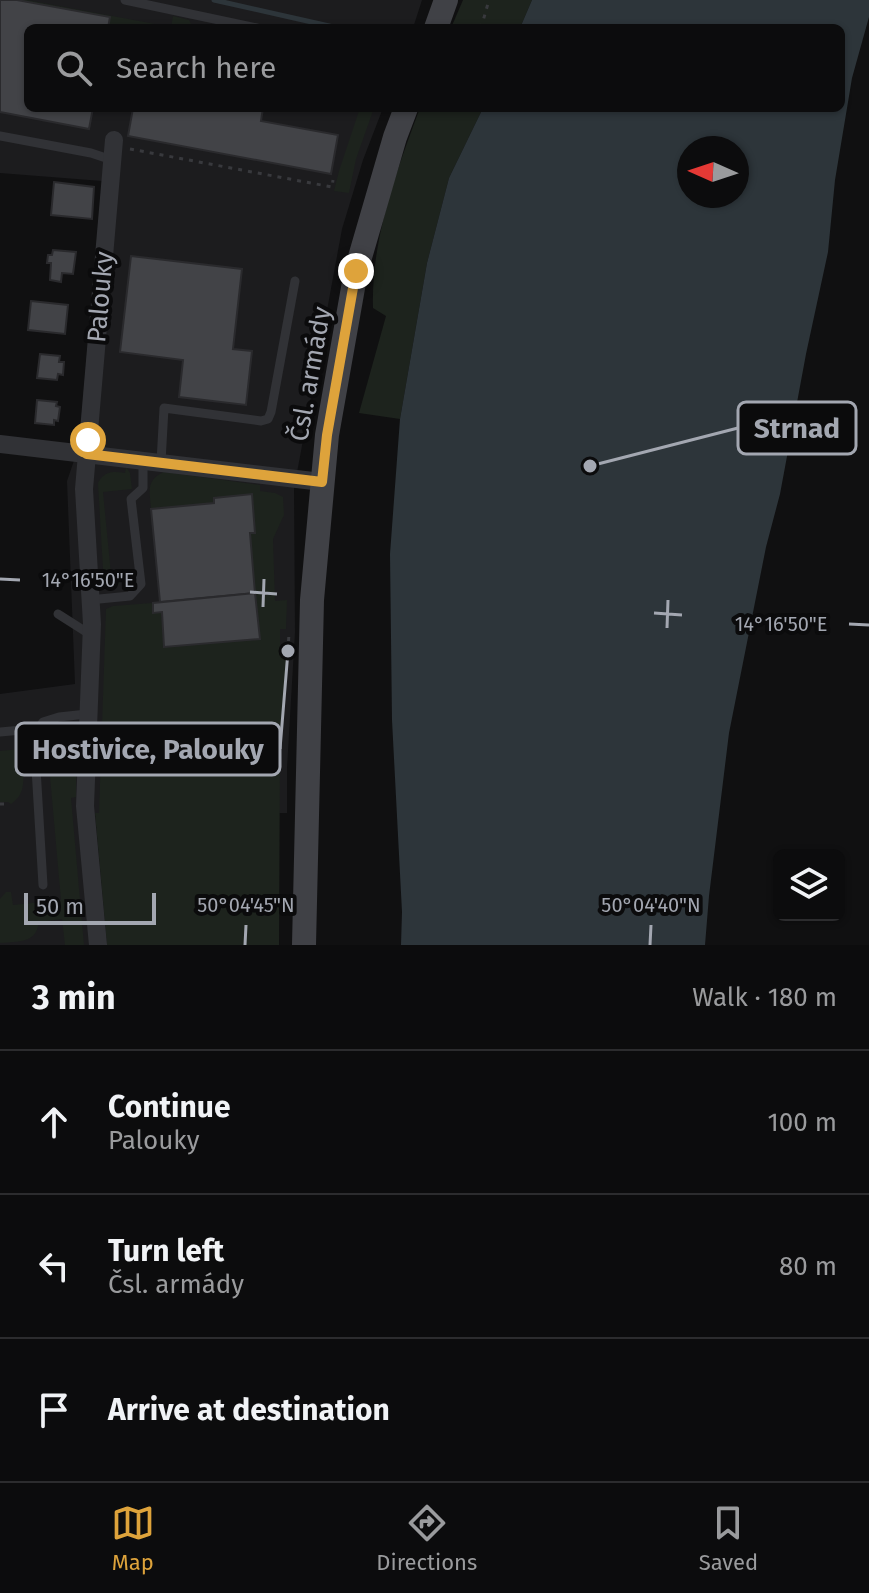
<!DOCTYPE html>
<html lang="en">
<head>
<meta charset="utf-8">
<style>
  body { margin:0; font-family:"Fira Sans",sans-serif; background:#151516; color:#f1f3f6 }
  .controls { position:absolute; right:24px; bottom:24px; display:grid; overflow:hidden; border-radius:12px; box-shadow:0 2px 6px #0004 }
  .controls button { width:72px; height:72px; display:grid; place-items:center; padding:0; border:0; border-bottom:2px solid #2c2c2e; background:#0c0c0d; color:#f1f3f6; font:40px sans-serif }
  .compass { position:absolute; left:677px; top:136px; width:72px; height:72px; border-radius:50%; background:#0c0c0d; box-shadow:0 2px 6px #0004; rotate:273deg }
  .scale { position:absolute; left:24px; bottom:20px; width:132px; box-sizing:border-box; padding-left:8px; border:4px solid #a3a7b1; border-top:0; font-size:22px; line-height:28px; white-space:nowrap; color:#a3a7b1; -webkit-text-stroke:6px #0b0b0c; paint-order:stroke }
  .stop { position:absolute; width:24px; height:24px; margin:-18px; border:6px solid #dea33b; border-radius:50%; background:#fff }
  .stop.end { background:#dea33b; border-color:#fff; box-shadow:0 2px 8px #0008 }
  .list { margin:0; padding:0; list-style:none }
  h2 { display:flex; justify-content:space-between; align-items:center; height:104px; margin:0; padding:0 32px; font-size:34px }
  h2 small { font-size:26px; font-weight:400; color:#9a9b9d }
  .list li { display:grid; grid-template-columns:52px 1fr auto; gap:24px; align-items:center; box-sizing:border-box; height:144px; padding:0 32px; border-top:2px solid #2c2c2e }
  .list b { display:block; font-size:30px; white-space:nowrap }
  .list p { margin:0; font-size:26px; white-space:nowrap; color:#9a9b9d }
  .list em { font-size:26px; font-style:normal; color:#9a9b9d }
  .icon { flex:none; width:44px; height:44px; fill:none; stroke:currentColor; stroke-width:2; stroke-linecap:round; stroke-linejoin:round }
  .map { position:relative; flex:none; width:869px; height:945px; overflow:hidden }
  .search { position:absolute; background:#0c0c0d; box-shadow:0 2px 6px #0004; left:24px; right:24px; top:24px; height:88px; display:flex; align-items:center; gap:20px; box-sizing:border-box; padding:0 28px; border-radius:12px; color:#9a9b9d; font-size:30px }
  .sheet { height:536px; background:#0c0c0d }
  nav { display:flex; justify-content:space-around; align-items:center; box-sizing:border-box; height:112px; border-top:2px solid #2c2c2e; background:#0c0c0d; font-size:22px; color:#9a9b9d }
  nav a { display:grid; justify-items:center; gap:4px }
  nav .on { color:#dea33b }
  .map>svg:first-child { display:block }
  .built { fill:#1c1c1e }
  .green { fill:#1d231d }
  .water { fill:#2d353a; fill-rule:evenodd }
  .lines { fill:none; stroke-linecap:round; stroke-linejoin:round }
  .stream { stroke:#2d353a; stroke-width:5 }
  .building { fill:#424347; stroke:#2a2a2d; stroke-width:2 }
  .path { stroke:#38393d; stroke-width:3; stroke-dasharray:4 6; stroke-linecap:butt }
  .lane { stroke:#313236; stroke-width:9 }
  .street { stroke:#313236; stroke-width:18 }
  .secondary { stroke:#404146; stroke-width:24 }
  .route { stroke:#dea33b; stroke-width:10 }
  .ticks { fill:none; stroke:#a3a7b1; stroke-width:3 }
  .labels { text-anchor:middle; stroke-width:8; stroke-linejoin:round; paint-order:stroke }
  .street-label { font-size:26px; fill:#a3a7b1; stroke:#0b0b0c }
  .ticks-label { font-size:20px; text-anchor:middle; fill:#a3a7b1; stroke:#0b0b0c; stroke-width:8; stroke-linejoin:round; paint-order:stroke }
  .leader { fill:none; stroke:#a3a7b1; stroke-width:3 }
  .callout-dot { fill:#a3a7b1; stroke:#0b0b0c; stroke-width:3 }
  .callout { fill:#0b0b0c; stroke:#a3a7b1; stroke-width:3 }
  .callout-label { font-size:28px; text-anchor:middle; font-weight:bold; fill:#a3a7b1 }
</style>
</head>
<body>
<div class="map">
<svg width="869" height="945" viewBox="0 0 869 945">
  <rect width="100%" height="100%" fill="#101011"/>
  <!-- built -->
  <path class="built" d="M 0,0 L 422,0 L 413,28 L 28,28 L 28,108 L 383,108 L 363,160 L 342,229 L 294,489 L 295,632 L 287,768 L 287,813 L 95,813 L 107,945 L 0,945 L 0,694 L 75,684 L 67,481 L 79,446 L 102,181 L 0,173 Z"/>
  <!-- green -->
  <g class="green">
    <path d="M 17,0 L 27,0 L 171,27 L 173,16 L 189,20 L 193,28 L 164,28 L 149,25 L 148,28 L 108,28 L 109,17 Z"/>
    <path d="M 463,0 L 532,0 L 520,28 L 451,28 Z"/>
    <path d="M 360,108 L 374,108 L 356,159 L 349,193 L 334,191 L 339,171 Z"/>
    <path d="M 420,108 L 483,108 L 449,178 L 427,263 L 400,419 L 359,413 L 386,316 L 373,308 C 371,239 396,172 420,108 Z"/>
    <path d="M 126,467 L 130,473 L 132,489 L 103,492 L 111,574 L 124,574 L 118,586 L 111,588 L 104,587 L 98,483 C 104,471 113,471 125,473 Z"/>
    <path d="M 164,472 L 260,485 L 260,491 L 275,493 L 283,497 L 284,515 L 273,539 L 275,601 L 287,600 L 286,629 L 280,629 L 280,655 L 287,656 L 280,740 L 279,945 L 107,945 L 95,813 L 99,813 L 106,609 L 113,606 L 152,603 L 153,613 L 161,612 L 164,647 L 259,639 L 250,533 L 255,532 L 252,494 L 214,498 L 214,503 L 151,509 C 150,492 145,480 164,472 Z"/>
    <path d="M 60,730 L 70,733 L 76,741 L 76,797 L 71,798 L 84,945 L 65,945 L 62,919 L 39,922 C 36,944 19,941 0,943 L 0,899 L 6,892 L 11,892 L 13,905 L 61,900 L 47,743 L 50,735 Z"/>
    <path d="M 20,749 C 22,769 30,792 11,804 L 8,802 L 0,802 L 0,751 Z"/>
  </g>
  <!-- water -->
  <path class="water" d="M 532,0 L 869,0 L 869,17 L 852,78 L 835,180 L 828,252 L 806,354 L 780,494 L 766,547 L 729,733 L 709,896 L 705,945 L 401,945 L 402,912 L 392,720 L 390,554 L 400,419 L 427,263 L 449,178 L 483,108 L 841,108 L 841,28 L 520,28 ZM 689,148 L 737,148 L 737,196 L 689,196 Z"/>
  <g class="lines">
    <!-- stream -->
    <path class="stream" d="M 214,0 L 338,28"/>
  </g>
  <!-- building -->
  <g class="building">
    <path d="M 0,0 L 17,0 L 110,17 L 108,28 L 28,28 L 28,108 L 93,108 L 89,129 L 0,112 Z"/>
    <path d="M 133,108 L 263,108 L 261,121 L 338,135 L 331,174 L 128,136 Z"/>
    <path d="M 54,182 L 94,187 L 92,219 L 51,215 Z"/>
    <path d="M 53,250 L 76,252 L 73,274 L 62,273 L 61,282 L 50,280 L 51,263 L 47,263 L 48,255 L 52,255 Z"/>
    <path d="M 131,256 L 242,269 L 233,349 L 252,351 L 246,405 L 179,397 L 183,360 L 120,352 Z"/>
    <path d="M 31,301 L 68,305 L 65,334 L 28,330 Z"/>
    <path d="M 40,354 L 60,356 L 59,362 L 64,362 L 63,375 L 58,374 L 57,380 L 37,378 Z"/>
    <path d="M 37,400 L 57,402 L 56,406 L 60,407 L 58,421 L 54,420 L 54,425 L 35,423 Z"/>
    <path d="M 252,494 L 255,533 L 250,533 L 255,593 L 160,602 L 151,509 L 214,503 L 214,498 Z"/>
    <path d="M 255,593 L 260,639 L 164,647 L 162,612 L 153,613 L 153,603 Z"/>
  </g>
  <g class="lines">
    <!-- path -->
    <g class="path">
      <path d="M 481,28 L 489,0"/>
      <path d="M 130,149 L 332,187 L 333,180"/>
      <path d="M 288,651 L 289,633"/>
      <path d="M 0,804 L 6,804"/>
    </g>
    <!-- lane -->
    <g class="lane">
      <path d="M 125,0 L 257,28"/>
      <path d="M 0,136 L 91,153 L 112,160"/>
      <path d="M 161,462 L 164,408 L 261,421 L 268,419 L 271,412 L 295,281"/>
      <path d="M 89,600 L 130,596 L 141,584 L 131,499 L 143,488 L 143,460"/>
      <path d="M 58,614 L 91,635"/>
      <path d="M 0,732 L 22,730 L 34,735"/>
      <path d="M 43,885 L 34,735 L 43,722 L 59,717 L 87,714"/>
    </g>
    <!-- street -->
    <g class="street">
      <path d="M 0,444 L 322,482"/>
      <path d="M 98,945 L 85,806 L 92,624 L 84,489 L 114,140"/>
    </g>
    <!-- secondary -->
    <g class="secondary">
      <path d="M 436,28 L 446,0"/>
      <path d="M 304,945 L 312,600 L 327,435 L 356,271 L 395,137 L 406,108"/>
    </g>
  </g>
  <g class="lines">
    <!-- route -->
    <path class="route" d="M 88,440 L 87,454 L 322,482 L 327,435 L 356,271"/>
  </g>
  <!-- ticks -->
  <path class="ticks" d="M 0,579 L 20,580M 250,592 L 277,594M 263,607 L 264,579M 654,613 L 682,615M 849,624 L 869,625M 667,628 L 668,600M 245,945 L 246,925M 650,945 L 651,925"/>
  <g class="labels">
    <!-- street labels -->
    <g class="street-label">
      <text transform="translate(100 297) rotate(-85)" y="9">Palouky</text>
      <text transform="translate(310 374) rotate(-80)" y="9">Čsl. armády</text>
    </g>
  </g>
  <g class="ticks-label">
    <text x="88" y="587">14°16'50"E</text>
    <text x="781" y="631">14°16'50"E</text>
    <text x="246" y="912">50°04'45"N</text>
    <text x="651" y="912">50°04'40"N</text>
  </g>
  <!-- callouts -->
  <path class="leader" d="M590 466L738 428M288 651L280 749"/>
  <g class="callout-dot">
    <circle cx="590" cy="466" r="8"/>
    <circle cx="288" cy="651" r="8"/>
  </g>
  <g class="callout">
    <rect x="738" y="402" width="118" height="52" rx="8"/>
    <rect x="16" y="723" width="264" height="52" rx="8"/>
  </g>
  <g class="callout-label">
    <text x="797" y="438">Strnad</text>
    <text x="148" y="759">Hostivice, Palouky</text>
  </g>
</svg>
<div class="controls">
<button><svg class="icon" aria-label="layers" viewBox="0 0 24 24"><path d="M12 4l9 5-9 5-9-5zM3 14l9 5 9-5"/></svg></button>
</div>
<svg class="compass" viewBox="-18 -18 36 36"><path d="M0-13l5 13h-10z" fill="#e53935"/><path d="M0 13l5-13h-10z" fill="#9a9b9d"/></svg>
<div class="scale">50 m</div>
<div class="stop" style="left:88px;top:440px"></div>
<div class="stop end" style="left:356px;top:271px"></div>
<div class="search"><svg class="icon" aria-label="search" viewBox="0 0 24 24"><circle cx="10" cy="10" r="6"/><path d="M15 15l6 6"/></svg>Search here</div>
</div>
<section class="sheet">
<h2>3 min<small>Walk · 180 m</small></h2>
<ul class="list">
<li><svg class="icon" aria-label="ahead" viewBox="0 0 24 24"><path d="M12 20V5M6 11l6-6 6 6"/></svg><div><b>Continue</b><p>Palouky</p></div><em>100 m</em></li>
<li><svg class="icon" aria-label="left" viewBox="0 0 24 24"><path d="M17 20v-9H6M10 6l-5 5 5 5"/></svg><div><b>Turn left</b><p>Čsl. armády</p></div><em>80 m</em></li>
<li><svg class="icon" aria-label="arrive" viewBox="0 0 24 24"><path d="M6 21V4h12l-3 4 3 4H6"/></svg><div><b>Arrive at destination</b></div></li>
</ul>
</section>
<nav>
<a class="on"><svg class="icon" aria-label="map" viewBox="0 0 24 24"><path d="M3 6l6-2 6 2 6-2v14l-6 2-6-2-6 2zM9 4v14M15 6v14"/></svg>Map</a>
<a><svg class="icon" aria-label="directions" viewBox="0 0 24 24"><path d="M12 3l9 9-9 9-9-9zM9 14v-3h6M13 9l2 2-2 2"/></svg>Directions</a>
<a><svg class="icon" aria-label="saved" viewBox="0 0 24 24"><path d="M7 4h10v16l-5-4-5 4z"/></svg>Saved</a>
</nav>
</body>
</html>
